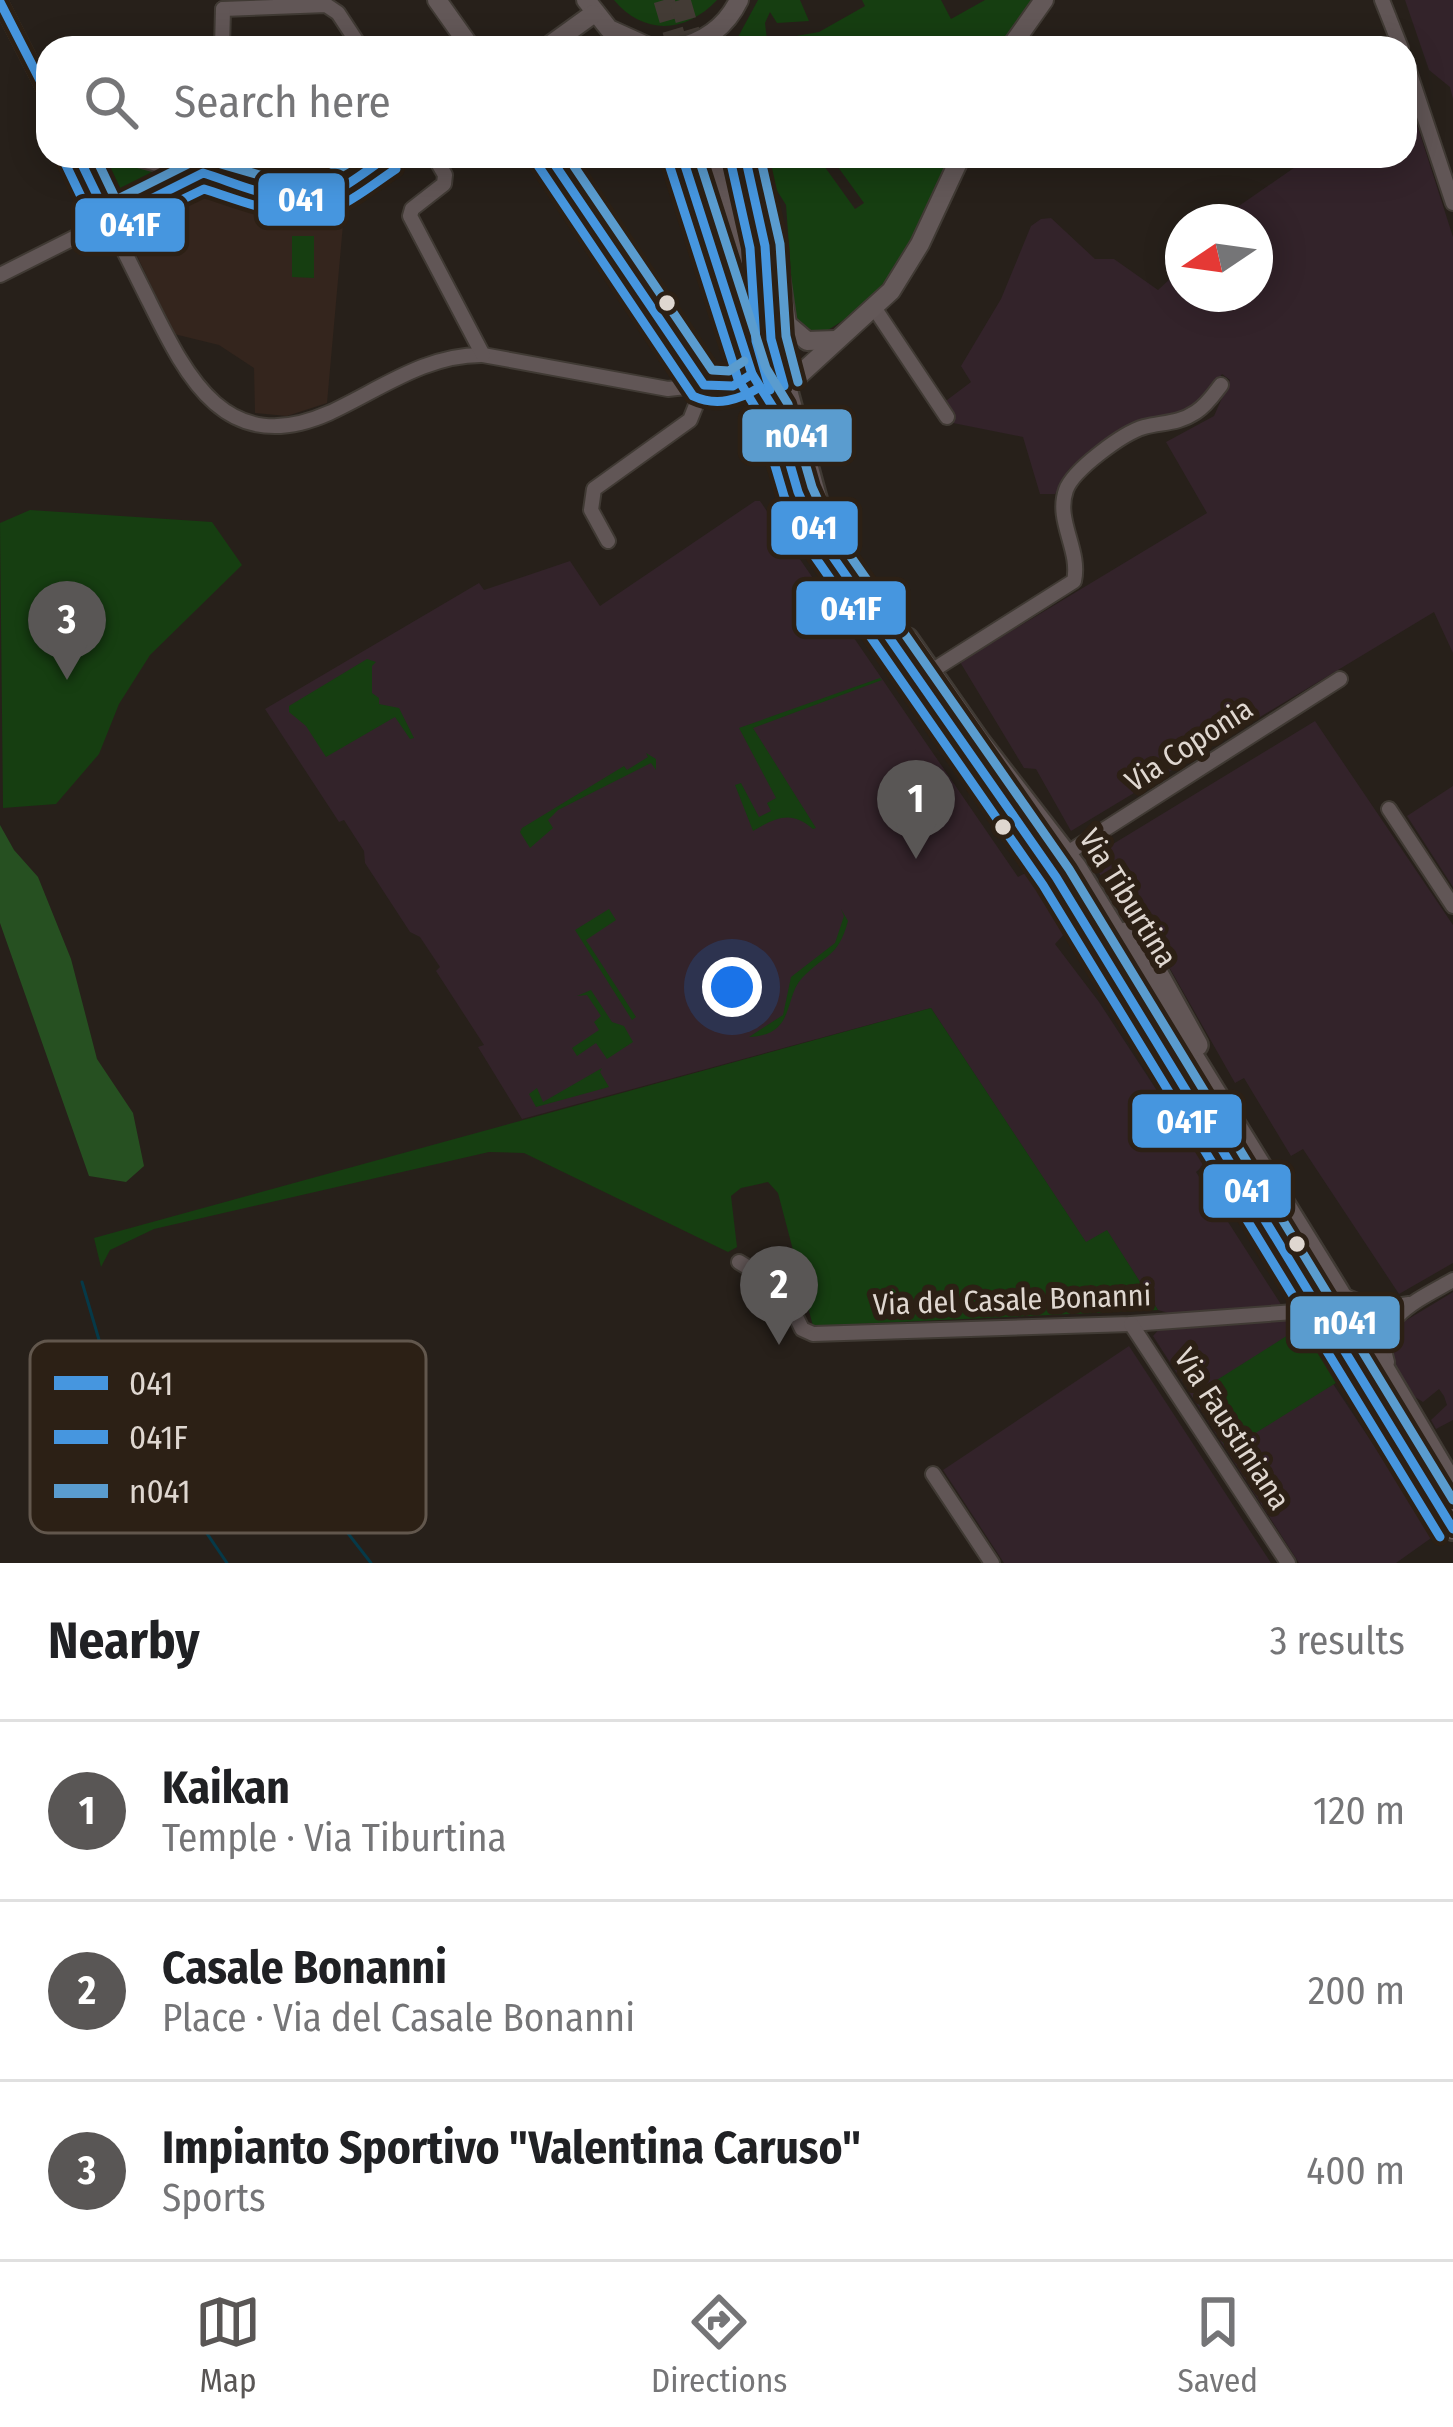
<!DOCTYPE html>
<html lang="en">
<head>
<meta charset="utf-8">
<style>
  body { margin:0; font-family:"Fira Sans Condensed",sans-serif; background:#f2f2f2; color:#202124 }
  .compass { position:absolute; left:1165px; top:204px; width:108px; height:108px; border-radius:50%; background:#fff; box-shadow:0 6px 30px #0003; rotate:257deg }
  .you { position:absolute; left:732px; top:987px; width:42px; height:42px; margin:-30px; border:9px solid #fff; border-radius:50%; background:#1a73e8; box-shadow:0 0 0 18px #1a73e833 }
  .badge { display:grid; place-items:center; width:78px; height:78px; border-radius:50%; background:#595655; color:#fff; font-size:39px; font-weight:700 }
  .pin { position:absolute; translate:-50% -99px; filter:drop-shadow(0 3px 6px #0008) }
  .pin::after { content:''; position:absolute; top:63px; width:42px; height:36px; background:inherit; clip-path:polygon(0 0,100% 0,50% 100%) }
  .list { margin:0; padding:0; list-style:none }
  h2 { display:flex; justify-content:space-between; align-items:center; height:156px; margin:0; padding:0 48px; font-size:51px }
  h2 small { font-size:39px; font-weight:400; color:#757577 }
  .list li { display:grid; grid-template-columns:78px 1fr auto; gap:36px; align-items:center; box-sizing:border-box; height:180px; padding:0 48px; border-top:3px solid #e0e0e0 }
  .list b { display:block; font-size:45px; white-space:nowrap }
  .list p { margin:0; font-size:39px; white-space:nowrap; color:#757577 }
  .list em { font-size:39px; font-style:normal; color:#757577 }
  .icon { flex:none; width:66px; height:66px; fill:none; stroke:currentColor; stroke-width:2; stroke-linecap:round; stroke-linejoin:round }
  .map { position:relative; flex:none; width:1453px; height:1563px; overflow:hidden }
  .search { position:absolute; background:#fff; box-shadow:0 6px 30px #0003; left:36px; right:36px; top:36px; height:132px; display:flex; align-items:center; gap:30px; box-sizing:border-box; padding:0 42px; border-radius:36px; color:#757577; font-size:45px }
  .sheet { height:696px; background:#fff }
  nav { display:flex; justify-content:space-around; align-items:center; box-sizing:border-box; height:168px; border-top:3px solid #e0e0e0; background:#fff; font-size:33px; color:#757577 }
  nav a { display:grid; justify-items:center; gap:6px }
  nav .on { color:#595655 }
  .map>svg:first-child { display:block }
  .industrial { fill:#33232a }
  .education { fill:#34251d }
  .green { fill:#163e11 }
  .forest { fill:#265021 }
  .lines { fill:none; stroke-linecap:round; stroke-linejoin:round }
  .stream { stroke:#063948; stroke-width:3 }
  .primary-tunnel { stroke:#433b35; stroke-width:21; stroke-dasharray:21 10; stroke-linecap:butt }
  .street-casing { stroke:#403a34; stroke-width:18 }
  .secondary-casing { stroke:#403a34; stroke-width:22 }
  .primary-casing { stroke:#403a34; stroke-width:26 }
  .street { stroke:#615656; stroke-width:14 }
  .secondary { stroke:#635858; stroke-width:18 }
  .primary { stroke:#625656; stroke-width:21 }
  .bus-1-casing { stroke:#2c2015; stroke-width:18 }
  .bus-2-casing { stroke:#2c2015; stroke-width:18 }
  .bus-3-casing { stroke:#2c2015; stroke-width:18 }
  .bus-1 { stroke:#4696df; stroke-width:9 }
  .bus-2 { stroke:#4696df; stroke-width:9 }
  .bus-3 { stroke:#5a9ccf; stroke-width:9 }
  .bus-dot { fill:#dfd7d0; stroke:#2c2015; stroke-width:4.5 }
  .labels { text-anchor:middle; stroke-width:12; stroke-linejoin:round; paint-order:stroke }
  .street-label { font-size:30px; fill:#dfd7d0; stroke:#2c2015 }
  .key { fill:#2c2015; stroke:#62574d; stroke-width:3 }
  .key-label { font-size:33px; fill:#dfd7d0 }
  .line-badge { stroke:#2c2015; stroke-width:4.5 }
  .badge-label { font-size:33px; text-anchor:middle; font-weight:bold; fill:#fff }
</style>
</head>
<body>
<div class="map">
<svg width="1453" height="1563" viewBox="0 0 1453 1563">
  <rect width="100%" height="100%" fill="#27201a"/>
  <!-- industrial -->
  <g class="industrial">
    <path d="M 1405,0 L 1453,0 L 1453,99 L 1450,87 L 1429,70 Z"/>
    <path d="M 1413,112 L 1453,237 L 1453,653 L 1434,612 L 1071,831 L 1036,769 L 1024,768 L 960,662 L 1207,513 L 1166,442 L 1214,416 L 1230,380 L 1222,374 L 1200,405 L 1168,419 L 1135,423 L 1110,439 L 1069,469 L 1055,494 L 1040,494 L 1023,437 L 953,423 L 943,403 L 971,382 L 961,366 L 1001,299 L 1031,226 L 1041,219 L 1051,218 L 1095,259 L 1114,259 L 1158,290 L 1183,267 L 1183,294 L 1255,294 L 1255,222 L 1225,222 L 1223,217 L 1311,156 L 1405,156 L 1405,115 Z"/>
    <path d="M 755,501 L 760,501 L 1018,877 L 1031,870 L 1063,919 L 1066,932 L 1055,944 L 1099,1002 L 1205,1164 L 1196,1172 L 1282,1306 L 1172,1314 L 1158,1310 L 1107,1231 L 1086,1243 L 931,1008 L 522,1119 L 478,1047 L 484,1045 L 436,971 L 440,967 L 420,937 L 410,932 L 365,863 L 364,851 L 344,820 L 339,822 L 265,709 L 479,583 L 484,590 L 570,561 L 600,606 Z"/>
    <path d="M 1315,721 L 1453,925 L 1453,1263 L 1399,1294 L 1303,1149 L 1291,1156 L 1244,1078 L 1235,1083 L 1139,914 L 1123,912 L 1090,858 Z"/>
    <path d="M 1453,786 L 1453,887 L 1407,816 Z"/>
    <path d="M 1453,1292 L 1453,1420 L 1436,1429 L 1431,1420 L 1447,1405 L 1444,1396 L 1439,1389 L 1423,1402 L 1415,1397 L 1391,1358 L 1390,1342 L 1393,1330 L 1405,1321 Z"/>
    <path d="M 1288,1316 L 1434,1536 L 1396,1563 L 1299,1563 L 1153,1336 L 1161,1327 Z"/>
    <path d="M 1129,1346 L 1271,1563 L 1004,1563 L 943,1470 Z"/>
  </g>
  <!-- education -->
  <path class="education" d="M 205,184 L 328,206 L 346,191 L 327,403 L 287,416 L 255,413 L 254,368 L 219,345 L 174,334 L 122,224 Z"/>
  <!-- green -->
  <g class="green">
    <path d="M 614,0 L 717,0 C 686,33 644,36 614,0 Z"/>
    <path d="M 758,0 L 800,0 L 809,21 L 777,23 L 770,12 L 765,23 L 768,48 L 740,48 L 738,37 Z"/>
    <path d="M 862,0 L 941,0 L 951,19 L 985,0 L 1034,0 L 1001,48 L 778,48 L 779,39 L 819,32 L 865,6 Z"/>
    <path d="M 92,156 L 171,172 L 174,177 L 117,207 Z"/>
    <path d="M 764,156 L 817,156 L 855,209 L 864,203 L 830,156 L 952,156 C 921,226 893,297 822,333 L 807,330 L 794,316 L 786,205 L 768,176 Z"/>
    <path d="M 292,236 L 314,236 L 314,278 L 292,277 Z"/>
    <path d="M 30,510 L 212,522 L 242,565 L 150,655 L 119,704 L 99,754 L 56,804 L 3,808 L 0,523 Z"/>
    <path d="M 367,659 L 376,662 L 372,666 L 372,693 L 379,698 L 379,704 L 399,708 L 414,738 L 410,739 L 395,717 L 326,757 L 306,726 L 289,712 L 289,706 Z"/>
    <path d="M 880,678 L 882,680 L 753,728 L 816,828 L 813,829 C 792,811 778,816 753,831 L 735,785 L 741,783 L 759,817 L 771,811 L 767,803 L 776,798 L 739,728 Z"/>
    <path d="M 646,753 L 656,759 L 656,770 L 651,763 L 558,810 L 548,820 L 553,828 L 530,848 L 520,832 L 522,828 L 624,766 L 627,770 L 648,757 Z"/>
    <path d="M 609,909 L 616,920 L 586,940 L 636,1017 L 632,1020 L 575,930 Z"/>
    <path d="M 841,909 L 848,921 C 838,958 826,953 802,978 C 783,999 796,1035 749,1037 L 783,1015 L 791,977 L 835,943 L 844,916 Z"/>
    <path d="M 591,990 L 612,1022 L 624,1026 L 633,1042 L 607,1059 L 596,1043 L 577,1056 L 572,1048 L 599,1030 L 594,1022 L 601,1016 L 587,995 L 577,996 Z"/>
    <path d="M 931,1008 L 1086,1242 L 1107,1230 L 1158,1310 L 813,1326 L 778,1193 L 768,1182 L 741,1188 L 731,1196 L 737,1247 L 728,1252 L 524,1153 L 489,1152 L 154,1229 L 110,1250 L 101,1267 L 94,1238 Z"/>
    <path d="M 602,1068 L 600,1072 L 609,1087 L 536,1107 L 529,1094 L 537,1088 L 543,1102 Z"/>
    <path d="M 1304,1325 L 1339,1381 L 1228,1450 L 1193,1395 Z"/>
  </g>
  <!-- forest -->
  <path class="forest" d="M 0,825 L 14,850 L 38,877 L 71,959 L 97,1059 L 133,1113 L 144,1166 L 126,1182 L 89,1176 L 0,923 Z"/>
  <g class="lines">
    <!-- stream -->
    <g class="stream">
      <path d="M 82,1282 L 107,1367 L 149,1448 L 227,1563"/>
      <path d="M 326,1505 L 371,1563"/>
    </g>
    <!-- primary-tunnel -->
    <g class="primary-tunnel">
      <path d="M 664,0 L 678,48"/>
      <path d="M 680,0 L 694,48"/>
    </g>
    <!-- street casing -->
    <g class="street-casing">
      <g id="street">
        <path d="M 1382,0 L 1401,48"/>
        <path d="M 0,2 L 48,96"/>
        <path d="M 223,9 L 326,5 L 338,13 L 361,48"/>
        <path d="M 222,48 L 223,9"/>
        <path d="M 1405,59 L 1453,203"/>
        <path d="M 78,156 C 99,200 121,245 143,289 C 183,369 221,461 329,413 C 379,390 426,354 483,355 L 668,389 L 704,385 L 690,420 L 594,489 L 591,510 L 608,541"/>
        <path d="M 127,156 L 274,195 L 313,199 L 330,194 L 388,156"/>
        <path d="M 434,156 L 445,175 L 444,184 L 412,209 L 410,216 L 483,355"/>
        <path d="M 0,275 L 203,173 L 214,156"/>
        <path d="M 875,309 L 947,417"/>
        <path d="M 930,672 L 1074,581 C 1081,550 1055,521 1066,490 C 1073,470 1123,433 1144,427 C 1163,422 1178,424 1196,412 C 1207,405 1214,394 1221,385"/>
        <path d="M 1389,809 L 1453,906"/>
        <path d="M 1066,854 L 1340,679"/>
        <path d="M 739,1262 L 782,1288 L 802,1329 L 813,1334 L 1131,1324 L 1322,1310"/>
        <path d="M 1345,1296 L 1377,1309 L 1409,1304"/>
        <path d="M 1131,1324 L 1288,1563"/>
        <path d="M 1387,1362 C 1372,1318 1422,1298 1453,1280"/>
        <path d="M 933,1474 L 992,1563"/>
      </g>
    </g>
    <!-- secondary casing -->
    <g class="secondary-casing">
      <g id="secondary">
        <path d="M 437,0 L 471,48"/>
        <path d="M 586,0 L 609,29 L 651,48"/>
        <path d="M 546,48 L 593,14"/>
        <path d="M 676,48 C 705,42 726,27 739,0"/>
        <path d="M 1010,48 L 1044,0"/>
        <path d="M 549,156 L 704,385 L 733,386 L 752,374"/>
        <path d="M 682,156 L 757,385"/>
        <path d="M 749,177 L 772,220 L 787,324 L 807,341 L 836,340"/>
        <path d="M 784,389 L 891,291 L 920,244 L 961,156"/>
      </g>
    </g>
    <!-- primary casing -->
    <g class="primary-casing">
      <g id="primary">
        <path d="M 707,156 L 788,461 L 817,534 L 1056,877 L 1453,1529"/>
        <path d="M 723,156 L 817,503"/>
        <path d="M 907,639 L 979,742 L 1076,868 L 1337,1290 L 1453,1486"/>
        <path d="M 1109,940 L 1126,933 L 1138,939 L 1197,1045"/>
      </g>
    </g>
    <!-- street -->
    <use href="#street" class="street"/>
    <!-- secondary -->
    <use href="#secondary" class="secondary"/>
    <!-- primary -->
    <use href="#primary" class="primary"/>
    <!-- bus-1 casing -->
    <g class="bus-1-casing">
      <g id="bus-1">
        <path d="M 0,2 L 48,96"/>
        <path d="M 78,156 L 109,220 L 203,173 C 240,184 295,212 332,193 C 352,183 370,168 388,156"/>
        <path d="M 549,156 L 704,385 L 733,386 L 752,374"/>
        <path d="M 682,156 L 752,374 L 774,409 L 798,492 L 817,534 L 1056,877 L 1453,1529"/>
        <path d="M 745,156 L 765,246 L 771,339 L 784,386"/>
      </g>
    </g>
    <!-- bus-2 casing -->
    <g class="bus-2-casing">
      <g id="bus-2">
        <path d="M 730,159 L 750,248 L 756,341 L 770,390"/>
        <path d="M 668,161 L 738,379 L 760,415 L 784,496 L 804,541 L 1043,885 L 1440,1537"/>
        <path d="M 65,163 L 96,228 L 109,235 L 204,189 C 243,201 293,224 333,209 C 355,200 376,182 396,169"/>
        <path d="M 537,164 L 693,396 C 717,407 739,400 760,387"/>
      </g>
    </g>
    <!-- bus-3 casing -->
    <g class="bus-3-casing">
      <g id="bus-3">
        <path d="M 95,156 L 116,200 L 200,158 L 277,180 L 312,184 L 361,156"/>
        <path d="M 567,156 L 712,370 L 729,371 L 744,361"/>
        <path d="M 698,156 L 766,368 L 788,404 L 812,487 L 830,527 L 1069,869 L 1453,1500"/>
        <path d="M 760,156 L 780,244 L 786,336 L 798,382"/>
      </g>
    </g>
    <!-- bus-1 -->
    <use href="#bus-1" class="bus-1"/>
    <!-- bus-2 -->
    <use href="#bus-2" class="bus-2"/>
    <!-- bus-3 -->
    <use href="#bus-3" class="bus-3"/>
  </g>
  <!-- markers -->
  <g class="bus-dot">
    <circle cx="667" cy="303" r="10"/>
    <circle cx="1003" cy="827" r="10"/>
    <circle cx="1297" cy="1244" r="10"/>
  </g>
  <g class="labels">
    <!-- street labels -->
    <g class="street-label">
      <text transform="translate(1189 745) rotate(-33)" y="10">Via Coponia</text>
      <text transform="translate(1128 898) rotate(58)" y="10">Via Tiburtina</text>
      <text transform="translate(1012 1300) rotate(-2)" y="10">Via del Casale Bonanni</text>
      <text transform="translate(1232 1429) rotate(57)" y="10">Via Faustiniana</text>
    </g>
  </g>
  <!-- legend -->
  <rect x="30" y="1341" width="396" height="192" rx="18" class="key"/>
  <rect x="54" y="1376" width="54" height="14" fill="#4696df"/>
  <rect x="54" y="1430" width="54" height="14" fill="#4696df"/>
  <rect x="54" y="1484" width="54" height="14" fill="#5a9ccf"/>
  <g class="key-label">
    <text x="129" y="1395">041</text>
    <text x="129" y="1449">041F</text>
    <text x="129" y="1503">n041</text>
  </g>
  <g class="line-badge">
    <rect x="256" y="171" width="91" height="57" rx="12" fill="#4696df"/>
    <rect x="73" y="196" width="114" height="58" rx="12" fill="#4696df"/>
    <rect x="740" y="407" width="114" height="57" rx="12" fill="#5a9ccf"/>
    <rect x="769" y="499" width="91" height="58" rx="12" fill="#4696df"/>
    <rect x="794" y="579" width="114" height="58" rx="12" fill="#4696df"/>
    <rect x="1130" y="1092" width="114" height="58" rx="12" fill="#4696df"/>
    <rect x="1201" y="1162" width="92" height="58" rx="12" fill="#4696df"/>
    <rect x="1288" y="1294" width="114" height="57" rx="12" fill="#5a9ccf"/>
  </g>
  <g class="badge-label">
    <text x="301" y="211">041</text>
    <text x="130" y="236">041F</text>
    <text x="797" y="447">n041</text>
    <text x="814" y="539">041</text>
    <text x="851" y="620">041F</text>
    <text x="1187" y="1133">041F</text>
    <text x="1247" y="1202">041</text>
    <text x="1345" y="1334">n041</text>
  </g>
</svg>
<svg class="compass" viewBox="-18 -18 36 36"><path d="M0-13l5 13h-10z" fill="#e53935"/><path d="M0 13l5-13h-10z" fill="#757577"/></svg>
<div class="you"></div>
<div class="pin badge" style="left:916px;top:859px">1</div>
<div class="pin badge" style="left:779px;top:1345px">2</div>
<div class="pin badge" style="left:67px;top:680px">3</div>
<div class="search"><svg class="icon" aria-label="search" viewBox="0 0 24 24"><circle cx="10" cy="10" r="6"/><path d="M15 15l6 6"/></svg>Search here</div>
</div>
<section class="sheet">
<h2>Nearby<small>3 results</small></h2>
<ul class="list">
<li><span class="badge">1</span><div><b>Kaikan</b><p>Temple · Via Tiburtina</p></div><em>120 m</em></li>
<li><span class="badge">2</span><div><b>Casale Bonanni</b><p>Place · Via del Casale Bonanni</p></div><em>200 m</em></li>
<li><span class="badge">3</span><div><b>Impianto Sportivo &quot;Valentina Caruso&quot;</b><p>Sports</p></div><em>400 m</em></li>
</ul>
</section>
<nav>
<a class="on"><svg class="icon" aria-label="map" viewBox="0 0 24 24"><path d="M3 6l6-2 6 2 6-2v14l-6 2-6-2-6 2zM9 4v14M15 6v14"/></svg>Map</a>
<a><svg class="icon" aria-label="directions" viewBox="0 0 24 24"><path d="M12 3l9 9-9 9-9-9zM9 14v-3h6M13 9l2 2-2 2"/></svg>Directions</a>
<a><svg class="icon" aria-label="saved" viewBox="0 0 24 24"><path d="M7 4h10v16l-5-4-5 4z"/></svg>Saved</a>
</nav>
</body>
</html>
